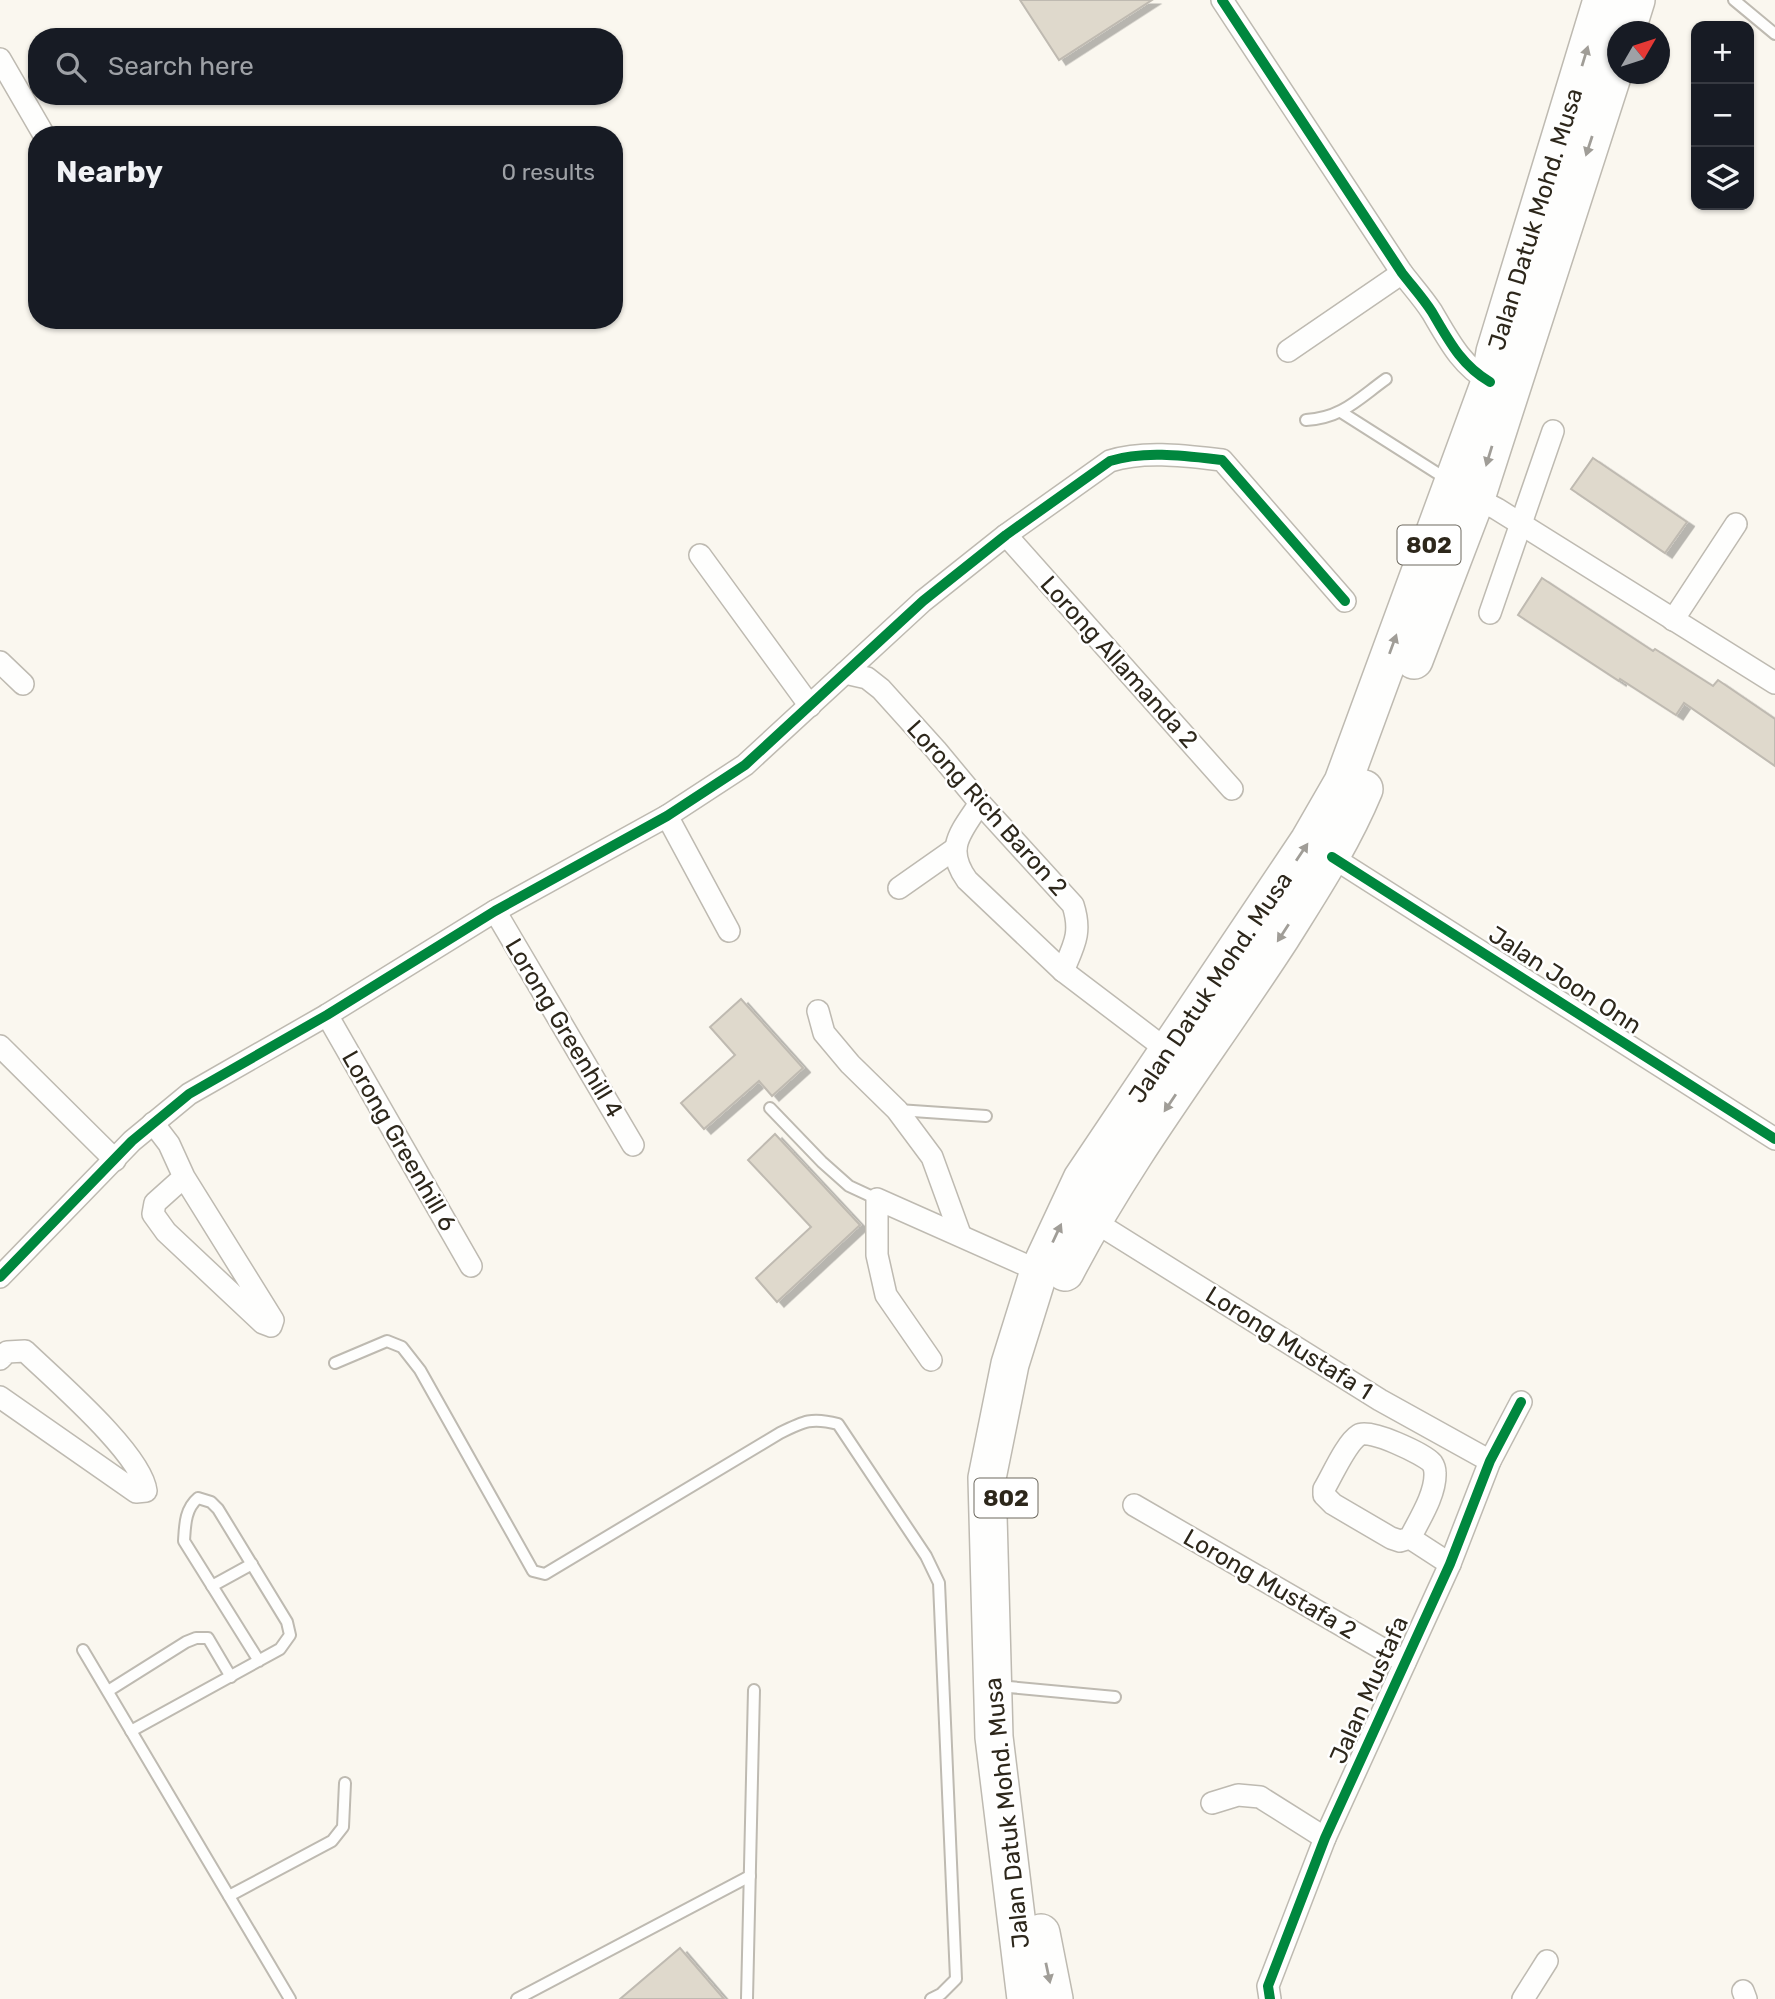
<!DOCTYPE html>
<html lang="en">
<head>
<meta charset="utf-8">
<style>
  body { margin:0; font-family:Rubik,sans-serif; background:#20242c; color:#f1f3f6 }
  .controls { position:absolute; right:21px; top:21px; display:grid; overflow:hidden; border-radius:14px; box-shadow:0 2px 5px #0004 }
  .controls button { width:63px; height:63px; display:grid; place-items:center; padding:0; border:0; border-bottom:2px solid #363941; background:#171b24; color:#f1f3f6; font:35px sans-serif }
  .compass { position:absolute; left:1607px; top:21px; width:63px; height:63px; border-radius:50%; background:#171b24; box-shadow:0 2px 5px #0004; rotate:51deg }
  .list { margin:0; padding:0; list-style:none }
  h2 { display:flex; justify-content:space-between; align-items:center; height:91px; margin:0; padding:0 28px; font-size:30px }
  h2 small { font-size:23px; font-weight:400; color:#9ea1a6 }
  .icon { flex:none; width:38px; height:38px; fill:none; stroke:currentColor; stroke-width:2; stroke-linecap:round; stroke-linejoin:round }
  .map { position:relative; flex:none; width:1775px; height:1999px; overflow:hidden }
  .search { position:absolute; background:#171b24; box-shadow:0 2px 5px #0004; left:28px; top:28px; width:595px; height:77px; display:flex; align-items:center; gap:18px; box-sizing:border-box; padding:0 24px; border-radius:28px; color:#9ea1a6; font-size:26px }
  .panel { position:absolute; background:#171b24; box-shadow:0 2px 5px #0004; left:28px; top:126px; width:595px; height:203px; border-radius:28px }
  .map>svg:first-child { display:block }
  .building { fill:#dfd9cc; stroke:#bfbab1; stroke-width:2; filter:url(#shadow) }
  .lines { fill:none; stroke-linecap:round; stroke-linejoin:round }
  .service-casing { stroke:#bebab1; stroke-width:14 }
  .minor-casing { stroke:#bebab1; stroke-width:24 }
  .trunk-casing { stroke:#bebab1; stroke-width:40 }
  .service { stroke:#fefefd; stroke-width:10 }
  .minor { stroke:#fefefd; stroke-width:21 }
  .trunk { stroke:#fefefd; stroke-width:37 }
  .cycleway-casing { stroke:#fff; stroke-width:15 }
  .cycleway { stroke:#00873e; stroke-width:10 }
  .oneway { fill:#a09d97 }
  .labels { text-anchor:middle; stroke-width:5; stroke-linejoin:round; paint-order:stroke }
  .shield { fill:#fff; stroke:#6c685f; stroke-width:2 }
  .shield-label { font-size:23px; font-weight:bold; fill:#2d271b }
  .street-label { font-size:24px; fill:#2d271b; stroke:#fff }
</style>
</head>
<body>
<div class="map">
<svg width="1775" height="1999" viewBox="0 0 1775 1999">
  <defs>
    <filter id="shadow"><feDropShadow dx="7" dy="4.5" stdDeviation="0" flood-color="#0004"/></filter>
  </defs>
  <rect width="100%" height="100%" fill="#faf7ef"/>
  <!-- building -->
  <g class="building">
    <path d="M 1020,0 L 1152,0 L 1059,60 Z"/>
    <path d="M 1593,458 L 1687,522 L 1665,553 L 1571,489 Z"/>
    <path d="M 1542,578 L 1653,651 L 1655,649 L 1713,686 L 1718,680 L 1775,719 L 1775,766 L 1684,703 L 1676,715 L 1620,679 L 1619,681 L 1518,615 Z"/>
    <path d="M 741,999 L 803,1068 L 772,1096 L 759,1081 L 704,1129 L 681,1103 L 735,1055 L 710,1027 Z"/>
    <path d="M 775,1134 L 860,1225 L 777,1302 L 756,1278 L 811,1227 L 748,1160 Z"/>
    <path d="M 680,1948 L 724,1999 L 620,1999 Z"/>
  </g>
  <g class="lines">
    <!-- service casing -->
    <g class="service-casing">
      <g id="service">
        <path d="M 1734,0 L 1775,34"/>
        <path d="M 1341,412 L 1448,480"/>
        <path d="M 1306,420 C 1342,418 1358,399 1386,379"/>
        <path d="M 770,1108 L 822,1162 L 849,1186 L 877,1199"/>
        <path d="M 898,1110 L 986,1116"/>
        <path d="M 335,1363 L 387,1341 L 402,1347 L 420,1370 L 533,1571 L 545,1574 L 780,1433 C 804,1421 812,1417 838,1424 L 926,1556 L 939,1583 L 956,1979 L 941,1994 L 931,1999"/>
        <path d="M 212,1586 L 252,1564"/>
        <path d="M 83,1650 L 290,1999"/>
        <path d="M 1009,1687 L 1115,1697"/>
        <path d="M 108,1691 L 186,1642 L 196,1638 L 208,1638 L 231,1677"/>
        <path d="M 131,1731 L 280,1649 L 290,1635 L 287,1622 L 218,1509 L 211,1502 L 198,1498 C 185,1509 185,1525 184,1541 L 259,1661"/>
        <path d="M 229,1896 L 332,1841 L 343,1827 L 345,1783"/>
        <path d="M 517,1999 L 750,1876"/>
        <path d="M 747,1999 L 754,1690"/>
      </g>
    </g>
    <!-- minor casing -->
    <g class="minor-casing">
      <g id="minor">
        <path d="M 1222,0 L 1402,273 C 1412,286 1423,298 1432,312 C 1449,341 1461,365 1490,382"/>
        <path d="M 0,59 L 44,135"/>
        <path d="M 1288,351 L 1402,273"/>
        <path d="M 1476,498 L 1497,509 L 1775,683"/>
        <path d="M 1006,535 L 1232,789"/>
        <path d="M 700,555 L 810,706"/>
        <path d="M 1490,613 L 1553,431"/>
        <path d="M 1673,620 L 1736,524"/>
        <path d="M 0,662 L 23,684"/>
        <path d="M 845,673 L 867,678 L 881,689 L 936,750 L 980,803 L 1073,905 C 1082,933 1074,945 1063,971"/>
        <path d="M 980,803 C 961,832 944,848 967,880 L 1063,971 L 1167,1050"/>
        <path d="M 667,816 L 729,931"/>
        <path d="M 1332,857 L 1775,1139"/>
        <path d="M 899,888 L 956,848"/>
        <path d="M 495,911 L 633,1145"/>
        <path d="M 818,1011 L 824,1033 L 850,1064 L 897,1110 L 932,1157 L 960,1234"/>
        <path d="M 327,1015 L 471,1266"/>
        <path d="M 0,1046 L 115,1160"/>
        <path d="M 153,1123 L 169,1144 L 184,1177 L 273,1320 L 271,1326 L 263,1323 L 166,1232 L 153,1214 L 155,1203 L 184,1177"/>
        <path d="M 1092,1220 L 1380,1400 L 1490,1461"/>
        <path d="M 0,1277 L 132,1141 L 189,1094 L 327,1015 L 495,911 L 667,816 L 745,765 L 923,601 L 1006,535 L 1110,461 C 1144,450 1187,456 1222,460 L 1345,601"/>
        <path d="M 0,1359 L 7,1352 L 25,1351 C 54,1379 142,1454 146,1491 L 136,1492 L 0,1397"/>
        <path d="M 931,1360 L 886,1295 L 877,1255 L 877,1199 L 1039,1271"/>
        <path d="M 1134,1505 L 1405,1662"/>
        <path d="M 1410,1538 C 1419,1520 1436,1494 1435,1473 C 1435,1469 1434,1466 1432,1463 C 1424,1454 1369,1428 1359,1435 C 1346,1443 1332,1476 1324,1489 L 1324,1495 L 1333,1504 L 1391,1538 L 1400,1541 L 1410,1538 L 1450,1564"/>
        <path d="M 1212,1803 L 1238,1795 L 1260,1797 L 1325,1838"/>
        <path d="M 1743,1991 L 1746,1999"/>
        <path d="M 1270,1999 L 1268,1986 L 1325,1838 L 1450,1564 L 1490,1461 L 1521,1402"/>
        <path d="M 1523,1999 L 1547,1961"/>
      </g>
    </g>
    <!-- trunk casing -->
    <g class="trunk-casing">
      <g id="trunk">
        <path d="M 1626,32 L 1636,0"/>
        <path d="M 1414,660 L 1476,498 L 1618,58"/>
        <path d="M 1065,1272 C 1126,1154 1209,1048 1281,937 C 1311,889 1342,842 1364,789"/>
        <path d="M 1041,1933 L 1054,1999"/>
        <path id="s1" d="M 1026,1999 L 994,1737 L 987,1478 L 1010,1364 L 1039,1271 L 1082,1179 L 1309,841 L 1343,782 L 1490,382 L 1495,352 L 1602,0"/>
      </g>
    </g>
    <!-- service -->
    <use href="#service" class="service"/>
    <!-- minor -->
    <use href="#minor" class="minor"/>
    <!-- trunk -->
    <use href="#trunk" class="trunk"/>
    <!-- cycleway casing -->
    <g class="cycleway-casing">
      <g id="cycleway">
        <path d="M 1222,0 L 1402,273 C 1412,286 1423,298 1432,312 C 1449,341 1461,365 1490,382"/>
        <path d="M 1332,857 L 1775,1139"/>
        <path d="M 0,1277 L 132,1141 L 189,1094 L 327,1015 L 495,911 L 667,816 L 745,765 L 923,601 L 1006,535 L 1110,461 C 1144,450 1187,456 1222,460 L 1345,601"/>
        <path d="M 1270,1999 L 1268,1986 L 1325,1838 L 1450,1564 L 1490,1461 L 1521,1402"/>
      </g>
    </g>
    <!-- cycleway -->
    <use href="#cycleway" class="cycleway"/>
  </g>
  <!-- one-way arrows -->
  <defs><path id="oneway-solid" d="M-6-.8H1V-3.2L6.5 0L1 3.2V.8H-6Z" transform="scale(1.75)"/></defs>
  <g class="oneway">
    <use href="#oneway-solid" transform="translate(1585 56) rotate(-73)"/>
    <use href="#oneway-solid" transform="translate(1589 146) rotate(108)"/>
    <use href="#oneway-solid" transform="translate(1489 456) rotate(107)"/>
    <use href="#oneway-solid" transform="translate(1393 644) rotate(-70)"/>
    <use href="#oneway-solid" transform="translate(1302 852) rotate(-56)"/>
    <use href="#oneway-solid" transform="translate(1283 933) rotate(123)"/>
    <use href="#oneway-solid" transform="translate(1170 1103) rotate(124)"/>
    <use href="#oneway-solid" transform="translate(1057 1233) rotate(-65)"/>
    <use href="#oneway-solid" transform="translate(1048 1973) rotate(78)"/>
  </g>
  <g class="labels">
    <!-- shield labels -->
    <g class="shield">
      <rect x="1397.5" y="525.5" width="63" height="39" rx="5"/>
      <rect x="974.5" y="1478.5" width="63" height="39" rx="5"/>
    </g>
    <g class="shield-label">
      <text x="1429" y="553">802</text>
      <text x="1006" y="1506">802</text>
    </g>
    <!-- street labels -->
    <g class="street-label">
      <text dy="8" stroke="none"><textPath href="#s1" startOffset="1909">Jalan Datuk Mohd. Musa</textPath></text>
      <text transform="translate(1119 662) rotate(48)" y="8">Lorong Allamanda 2</text>
      <text transform="translate(987 808) rotate(48)" y="8">Lorong Rich Baron 2</text>
      <text transform="translate(1565 980) rotate(33)" y="8">Jalan Joon Onn</text>
      <text dy="8" stroke="none"><textPath href="#s1" startOffset="1069">Jalan Datuk Mohd. Musa</textPath></text>
      <text transform="translate(564 1028) rotate(59)" y="8">Lorong Greenhill 4</text>
      <text transform="translate(399 1141) rotate(60)" y="8">Lorong Greenhill 6</text>
      <text transform="translate(1289 1343) rotate(32)" y="8">Lorong Mustafa 1</text>
      <text transform="translate(1270 1584) rotate(30)" y="8">Lorong Mustafa 2</text>
      <text transform="translate(1369 1690) rotate(-66)" y="8">Jalan Mustafa</text>
      <text transform="translate(1007 1813) rotate(-96)" y="8">Jalan Datuk Mohd. Musa</text>
    </g>
  </g>
</svg>
<div class="controls">
<button>+</button>
<button>−</button>
<button><svg class="icon" aria-label="layers" viewBox="0 0 24 24"><path d="M12 4l9 5-9 5-9-5zM3 14l9 5 9-5"/></svg></button>
</div>
<svg class="compass" viewBox="-18 -18 36 36"><path d="M0-13l5 13h-10z" fill="#e53935"/><path d="M0 13l5-13h-10z" fill="#9ea1a6"/></svg>
<div class="search"><svg class="icon" aria-label="search" viewBox="0 0 24 24"><circle cx="10" cy="10" r="6"/><path d="M15 15l6 6"/></svg>Search here</div>
<section class="panel">
<h2>Nearby<small>0 results</small></h2>
<ul class="list">
</ul>
</section>
</div>
</body>
</html>
